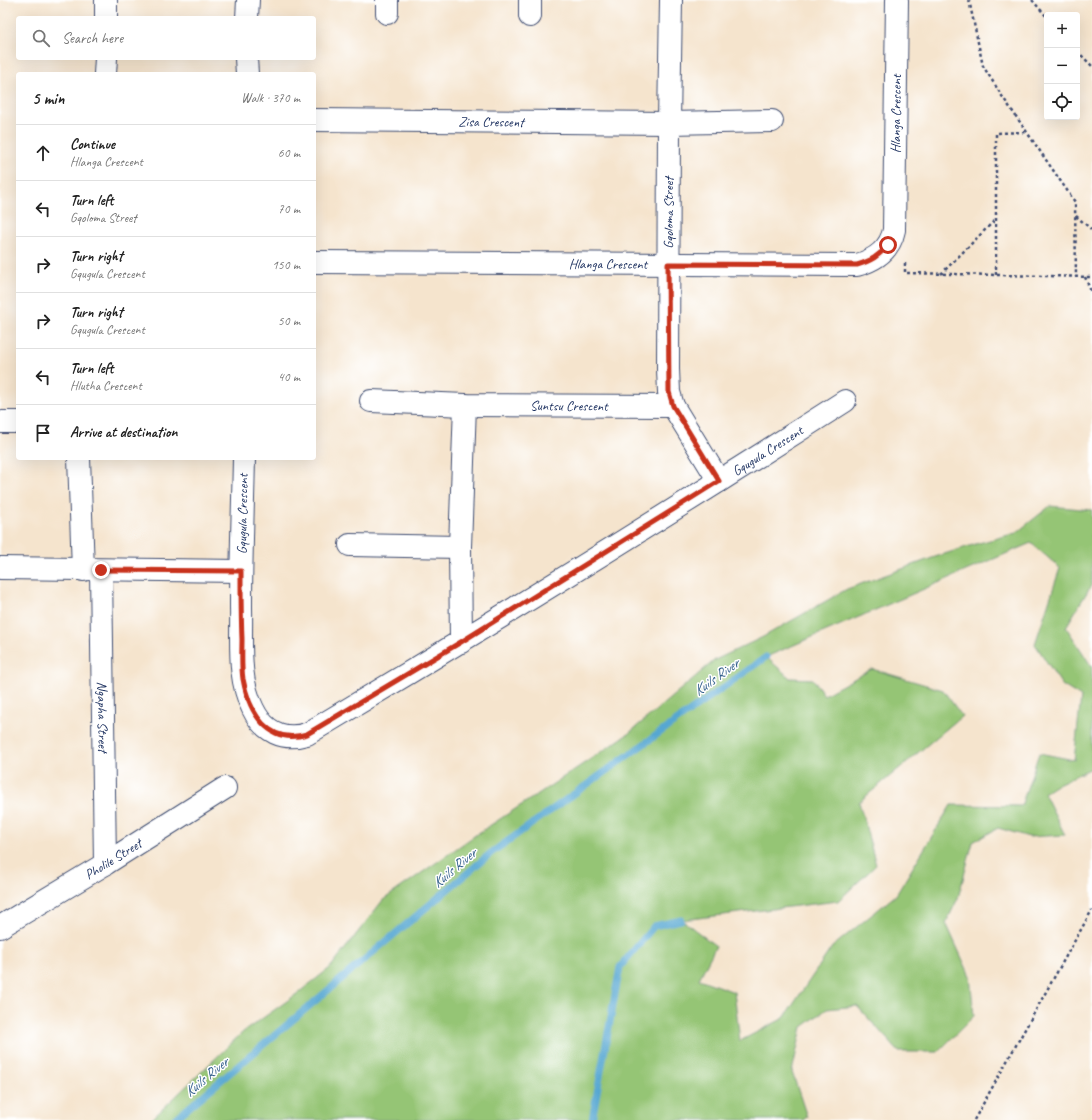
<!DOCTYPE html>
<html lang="en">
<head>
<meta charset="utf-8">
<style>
  body { margin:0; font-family:Caveat,sans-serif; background:#f6f6f6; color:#222 }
  .controls { position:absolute; right:12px; top:12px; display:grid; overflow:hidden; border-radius:4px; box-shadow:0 4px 16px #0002 }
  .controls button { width:36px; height:36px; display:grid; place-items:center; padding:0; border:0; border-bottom:1px solid #e0e0e0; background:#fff; color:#222; font:20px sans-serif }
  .stop { position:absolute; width:12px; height:12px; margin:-9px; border:3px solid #c8321e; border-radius:50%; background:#fff }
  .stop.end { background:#c8321e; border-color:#fff; box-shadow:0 1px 4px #0008 }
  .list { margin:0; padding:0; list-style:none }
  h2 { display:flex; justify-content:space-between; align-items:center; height:52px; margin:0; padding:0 16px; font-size:17px }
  h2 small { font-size:13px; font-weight:400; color:#767676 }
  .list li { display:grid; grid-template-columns:26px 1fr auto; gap:12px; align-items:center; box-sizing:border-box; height:56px; padding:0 16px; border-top:1px solid #e0e0e0 }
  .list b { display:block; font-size:15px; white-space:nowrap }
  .list p { margin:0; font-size:13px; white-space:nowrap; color:#767676 }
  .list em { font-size:13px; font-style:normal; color:#767676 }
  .icon { flex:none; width:22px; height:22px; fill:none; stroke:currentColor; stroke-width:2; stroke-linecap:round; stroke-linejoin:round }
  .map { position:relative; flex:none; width:1092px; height:1120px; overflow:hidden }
  .search { position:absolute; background:#fff; box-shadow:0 4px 16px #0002; left:16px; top:16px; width:300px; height:44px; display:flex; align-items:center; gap:10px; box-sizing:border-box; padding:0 14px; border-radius:4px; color:#767676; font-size:15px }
  .panel { position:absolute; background:#fff; box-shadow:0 4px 16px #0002; left:16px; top:72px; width:300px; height:388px; border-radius:4px }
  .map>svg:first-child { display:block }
  .green { fill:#95c574; stroke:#587a69; fill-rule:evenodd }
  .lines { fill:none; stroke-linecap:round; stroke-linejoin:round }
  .stream { stroke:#57a7d2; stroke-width:7 }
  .minor-casing { stroke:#3c4a6f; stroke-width:24 }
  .path { stroke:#3c4a6f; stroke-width:2.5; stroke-dasharray:3 3; stroke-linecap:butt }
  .minor { stroke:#fff; stroke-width:22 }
  .route { stroke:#c8321e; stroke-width:5 }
  .labels { text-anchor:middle; stroke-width:3; stroke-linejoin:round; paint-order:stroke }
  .street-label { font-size:14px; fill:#1b2f5e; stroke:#fff }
  .water-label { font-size:15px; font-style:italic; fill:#335f8c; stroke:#fff }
</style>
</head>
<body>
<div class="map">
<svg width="1092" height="1120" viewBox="0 0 1092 1120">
  <rect width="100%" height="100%" fill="#fff"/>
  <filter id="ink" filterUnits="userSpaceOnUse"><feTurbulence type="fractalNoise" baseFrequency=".025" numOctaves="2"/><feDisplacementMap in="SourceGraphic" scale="8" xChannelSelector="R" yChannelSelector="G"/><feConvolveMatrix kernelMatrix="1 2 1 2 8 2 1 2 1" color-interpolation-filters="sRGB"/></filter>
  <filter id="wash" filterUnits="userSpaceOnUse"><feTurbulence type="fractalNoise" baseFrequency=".012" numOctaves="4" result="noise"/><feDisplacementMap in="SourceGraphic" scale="16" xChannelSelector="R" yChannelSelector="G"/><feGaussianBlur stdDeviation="0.9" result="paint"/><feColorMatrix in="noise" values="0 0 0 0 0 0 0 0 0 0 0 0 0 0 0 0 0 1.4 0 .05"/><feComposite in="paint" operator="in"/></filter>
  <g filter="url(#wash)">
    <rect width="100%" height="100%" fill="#f5e4cd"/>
    <!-- green -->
    <path class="green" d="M 1050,506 L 1092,510 L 1092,584 L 1066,627 L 1092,667 L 1092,768 L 1058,784 L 1044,793 L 1065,835 L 1029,837 L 998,828 L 973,842 L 958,898 L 946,923 L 970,976 L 974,1016 L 938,1052 L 899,1052 L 857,1006 L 827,1009 L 802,1027 L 792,1072 L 807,1117 L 803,1120 L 151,1120 L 243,1032 L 294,996 L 330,968 L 383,900 L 477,834 L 529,800 L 628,734 L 715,660 L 763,637 L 847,589 L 935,557 L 979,543 L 1016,533 ZM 1031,543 L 1060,568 L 1035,644 L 1062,685 L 1081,697 L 1074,760 L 1039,753 L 1021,806 L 951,805 L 896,895 L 832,947 L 784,1018 L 740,1041 L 734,992 L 699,979 L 716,946 L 682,920 L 838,901 L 876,865 L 859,802 L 962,716 L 943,690 L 872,669 L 824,695 L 813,679 L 790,678 L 766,657 Z"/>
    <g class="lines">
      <!-- stream -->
      <g class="stream">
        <path d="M 174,1120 L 491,853 L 766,657"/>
        <path d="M 592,1120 L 620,967 L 654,926 L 681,920"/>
      </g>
    </g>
  </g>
  <g filter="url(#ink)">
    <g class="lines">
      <!-- minor casing -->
      <g class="minor-casing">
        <g id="minor">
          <path d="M 387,0 L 387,13"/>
          <path d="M 530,0 L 530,16"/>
          <path d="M 671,0 L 669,123 L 668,369 L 669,392 L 673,406 L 719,481"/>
          <path d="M 106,18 L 106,0"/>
          <path d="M 247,18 L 248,0"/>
          <path d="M 246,58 L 247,74"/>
          <path d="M 105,74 L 106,58"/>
          <path id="s1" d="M 314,120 L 669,123 L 772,121"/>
          <path id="s2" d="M 314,262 L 857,265 C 875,260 890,250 894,230 L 897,0"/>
          <path id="s3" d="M 371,401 L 465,405 L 673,406"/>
          <path d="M 0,422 L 18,422"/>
          <path d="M 79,458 L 83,570"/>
          <path id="s4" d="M 244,458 C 243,508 241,557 241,607 C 242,641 237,677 253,709 C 264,732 283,741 307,734 C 488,626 667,515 845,401"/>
          <path d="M 350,545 L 460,547"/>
          <path d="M 0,568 L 241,571"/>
          <path id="s5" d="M 101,570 L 105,864"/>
          <path d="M 461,642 L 460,547 L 465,405"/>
          <path id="s6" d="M 0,927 L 105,864 L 225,788"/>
        </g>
      </g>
      <!-- path -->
      <g class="path">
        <path d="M 969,0 L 983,66 L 1002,96 L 1075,202 L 1076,277"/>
        <path d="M 1032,0 L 1047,17"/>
        <path d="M 1077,51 L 1092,66"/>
        <path d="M 1076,216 L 1092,230"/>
        <path d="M 905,263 L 905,273 L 1092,277"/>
        <path d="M 941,274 L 996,219"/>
        <path d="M 996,275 L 996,133 L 1027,132"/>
        <path d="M 1085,277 L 1092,294"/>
        <path d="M 974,1120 L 1092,910"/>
      </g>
      <!-- minor -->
      <use href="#minor" class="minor"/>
    </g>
  </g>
  <g class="lines" filter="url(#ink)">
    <!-- route -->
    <path class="route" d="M 101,570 L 241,571 C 241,594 241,616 242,639 C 242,652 241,666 243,679 C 249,712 268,746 307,734 L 461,642 L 719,481 L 673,406 L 669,392 L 668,264 L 857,265 C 871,261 879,256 888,245"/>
  </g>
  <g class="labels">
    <!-- street labels -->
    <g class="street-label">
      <text dy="5" stroke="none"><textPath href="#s2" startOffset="713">Hlanga Crescent</textPath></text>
      <text dy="5" stroke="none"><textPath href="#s1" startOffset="177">Zisa Crescent</textPath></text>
      <text transform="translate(668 213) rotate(-90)" y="5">Gqoloma Street</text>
      <text dy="5" stroke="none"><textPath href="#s2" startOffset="294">Hlanga Crescent</textPath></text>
      <text dy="5" stroke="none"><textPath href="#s3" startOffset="198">Suntsu Crescent</textPath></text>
      <text dy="5" stroke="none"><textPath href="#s4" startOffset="859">Gqugula Crescent</textPath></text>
      <text transform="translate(242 514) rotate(-89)" y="5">Gqugula Crescent</text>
      <text dy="5" stroke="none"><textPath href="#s5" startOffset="147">Ngapha Street</textPath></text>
      <text dy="5" stroke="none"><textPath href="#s6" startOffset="132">Pholile Street</textPath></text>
    </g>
    <!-- water labels -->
    <g class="water-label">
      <text transform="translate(716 677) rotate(-36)" y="5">Kuils River</text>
      <text transform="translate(454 868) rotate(-40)" y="5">Kuils River</text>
      <text transform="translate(206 1077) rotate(-40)" y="5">Kuils River</text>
    </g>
  </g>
</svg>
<div class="controls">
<button>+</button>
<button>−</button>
<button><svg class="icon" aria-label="locate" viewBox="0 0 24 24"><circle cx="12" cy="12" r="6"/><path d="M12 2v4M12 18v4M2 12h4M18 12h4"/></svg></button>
</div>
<div class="stop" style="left:888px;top:245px"></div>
<div class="stop end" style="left:101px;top:570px"></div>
<div class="search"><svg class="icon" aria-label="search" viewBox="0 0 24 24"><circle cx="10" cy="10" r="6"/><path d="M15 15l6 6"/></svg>Search here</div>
<section class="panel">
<h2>5 min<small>Walk · 370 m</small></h2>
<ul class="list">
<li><svg class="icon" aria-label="ahead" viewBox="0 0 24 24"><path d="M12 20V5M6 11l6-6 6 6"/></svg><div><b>Continue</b><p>Hlanga Crescent</p></div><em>60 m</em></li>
<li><svg class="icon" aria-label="left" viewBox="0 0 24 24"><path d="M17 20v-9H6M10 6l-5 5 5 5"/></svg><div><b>Turn left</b><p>Gqoloma Street</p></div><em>70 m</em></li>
<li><svg class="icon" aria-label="right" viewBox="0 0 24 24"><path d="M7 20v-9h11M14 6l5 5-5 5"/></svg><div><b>Turn right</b><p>Gqugula Crescent</p></div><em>150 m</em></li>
<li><svg class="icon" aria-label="right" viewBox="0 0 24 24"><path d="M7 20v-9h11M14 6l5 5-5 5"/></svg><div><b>Turn right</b><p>Gqugula Crescent</p></div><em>50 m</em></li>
<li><svg class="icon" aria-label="left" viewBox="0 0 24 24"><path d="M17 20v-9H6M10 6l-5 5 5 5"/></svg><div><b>Turn left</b><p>Hlutha Crescent</p></div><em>40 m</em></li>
<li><svg class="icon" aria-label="arrive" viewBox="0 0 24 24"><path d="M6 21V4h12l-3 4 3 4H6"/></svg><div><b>Arrive at destination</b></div></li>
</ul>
</section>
</div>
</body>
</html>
